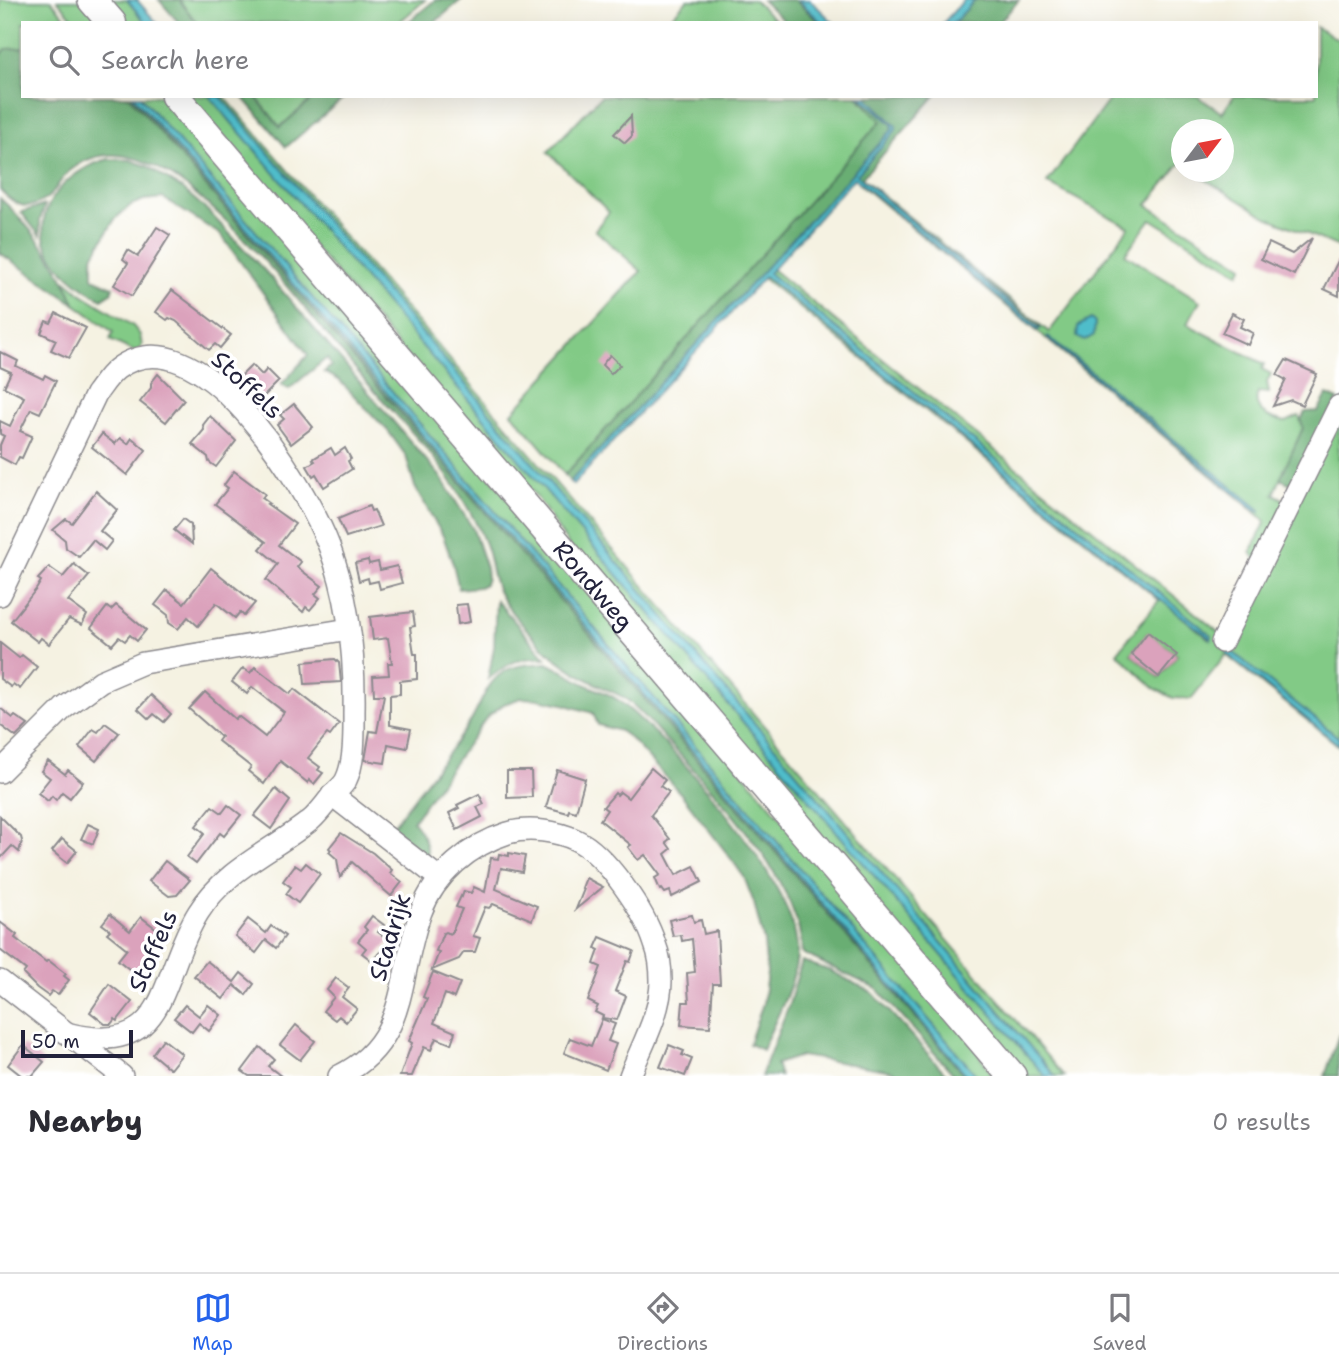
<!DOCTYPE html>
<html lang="en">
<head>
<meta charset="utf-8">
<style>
  body { margin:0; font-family:"Shantell Sans",sans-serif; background:#f2f2f3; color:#2b2b33 }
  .compass { position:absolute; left:1171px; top:119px; width:63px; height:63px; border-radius:50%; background:#fff; box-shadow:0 7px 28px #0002; rotate:58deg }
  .scale { position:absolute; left:21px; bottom:18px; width:112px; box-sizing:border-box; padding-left:7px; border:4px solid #22223b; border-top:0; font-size:19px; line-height:24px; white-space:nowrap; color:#22223b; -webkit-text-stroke:5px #fff; paint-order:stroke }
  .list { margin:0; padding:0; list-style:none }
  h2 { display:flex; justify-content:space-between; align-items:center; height:91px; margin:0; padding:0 28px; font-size:30px }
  h2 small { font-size:23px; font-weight:400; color:#7c7c81 }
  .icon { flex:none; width:38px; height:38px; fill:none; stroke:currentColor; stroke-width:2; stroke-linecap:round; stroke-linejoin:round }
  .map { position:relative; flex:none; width:1339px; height:1076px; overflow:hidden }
  .search { position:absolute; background:#fff; box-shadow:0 7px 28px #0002; left:21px; right:21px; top:21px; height:77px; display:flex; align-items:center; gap:18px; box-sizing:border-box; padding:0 24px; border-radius:0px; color:#7c7c81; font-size:26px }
  .sheet { height:196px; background:#fff }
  nav { display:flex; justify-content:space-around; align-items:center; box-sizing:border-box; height:98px; border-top:2px solid #e1e1e2; background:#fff; font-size:19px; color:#7c7c81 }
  nav a { display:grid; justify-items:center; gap:4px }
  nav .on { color:#2563eb }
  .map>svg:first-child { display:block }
  .green { fill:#82ca86; stroke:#527660; stroke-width:2; fill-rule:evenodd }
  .forest { fill:#69ae73; stroke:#466857; stroke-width:2 }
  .water { fill:#50bdca; stroke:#397082; stroke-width:2 }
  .building { fill:#dba2bc }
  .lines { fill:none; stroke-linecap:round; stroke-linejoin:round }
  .minor-casing { stroke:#8c8a8e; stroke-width:24 }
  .major-casing { stroke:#8c8a8e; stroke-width:31 }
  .minor { stroke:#fff; stroke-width:21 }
  .major { stroke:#fff; stroke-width:28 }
  .labels { text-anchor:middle; stroke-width:7; stroke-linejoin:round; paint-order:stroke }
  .street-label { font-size:24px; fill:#22223b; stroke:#fff }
</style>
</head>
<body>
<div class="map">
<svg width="1339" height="1076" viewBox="0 0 1339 1076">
  <rect width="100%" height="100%" fill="#fff"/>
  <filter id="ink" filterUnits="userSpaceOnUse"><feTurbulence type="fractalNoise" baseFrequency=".0143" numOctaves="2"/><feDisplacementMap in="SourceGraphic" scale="14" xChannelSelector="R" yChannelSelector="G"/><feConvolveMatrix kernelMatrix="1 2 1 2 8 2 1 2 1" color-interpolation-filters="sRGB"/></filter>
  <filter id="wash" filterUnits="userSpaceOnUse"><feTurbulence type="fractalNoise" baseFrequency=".00686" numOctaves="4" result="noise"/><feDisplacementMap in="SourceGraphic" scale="28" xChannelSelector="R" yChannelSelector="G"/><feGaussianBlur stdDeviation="1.57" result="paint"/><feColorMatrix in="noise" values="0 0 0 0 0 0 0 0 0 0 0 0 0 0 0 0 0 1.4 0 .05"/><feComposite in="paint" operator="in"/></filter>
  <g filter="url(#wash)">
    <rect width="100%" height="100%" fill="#f5f2e2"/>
    <!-- green -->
    <g class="green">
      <path d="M 0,0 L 51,0 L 70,23 L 23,23 L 23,48 L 0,56 Z"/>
      <path d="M 57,0 L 82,0 L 102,23 L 77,23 Z"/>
      <path d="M 104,0 L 127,0 L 146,23 L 124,23 Z"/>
      <path d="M 179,0 L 425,0 L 398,23 L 197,23 Z"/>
      <path d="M 687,0 L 754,0 L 778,23 L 666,23 Z"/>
      <path d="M 1316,27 L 1339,40 L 1339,247 L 1267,217 L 1193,172 L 1224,172 L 1224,130 L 1182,130 L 1181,164 L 1180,164 L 1147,205 L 1243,266 L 1239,273 L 1151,219 L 1125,254 L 1200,301 L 1187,324 L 1264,364 L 1262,369 L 1271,374 L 1267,382 L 1269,393 L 1258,392 C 1251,412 1270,419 1286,422 L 1299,416 L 1303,428 L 1274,494 L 1287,501 L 1257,562 L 1251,552 L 1266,521 L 858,183 L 1037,330 L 1040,329 L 1040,326 L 862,178 L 1049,332 L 1129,227 L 1047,183 L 1112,96 L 1197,96 L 1222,113 L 1234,96 L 1316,96 Z"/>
      <path d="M 130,96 L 133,96 L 768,839 L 968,1076 L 965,1076 L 767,842 Z"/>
      <path d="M 140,96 L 164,96 L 968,1036 L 993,1076 L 977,1076 Z"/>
      <path d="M 186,96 L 209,96 L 1045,1076 L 1022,1076 L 570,547 L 536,496 L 476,425 L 428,381 Z"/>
      <path d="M 220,96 L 224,96 L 1064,1076 L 1055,1076 Z"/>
      <path d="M 255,96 L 316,96 L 280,127 Z"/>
      <path d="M 601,96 L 857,96 L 882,121 L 565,475 L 512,413 L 641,271 L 595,230 L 609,212 L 548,152 Z"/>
      <path d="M 772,269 L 1221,634 L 1339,413 L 1339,738 L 1231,651 L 1226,652 L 1339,746 L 1226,655 L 1191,699 L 1173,698 L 1154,688 L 1117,653 L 1159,600 L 763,278 L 765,276 L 1209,639 L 1211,635 L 769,273 ZM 1148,633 L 1177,655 L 1159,677 L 1131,654 Z"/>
      <path d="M 65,280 L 82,294 L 133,326 L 140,335 L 142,345 L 139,350 L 135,352 L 110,340 L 113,332 L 75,304 Z"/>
    </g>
    <!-- forest -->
    <g class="forest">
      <path d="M 159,0 L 179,0 L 197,23 L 179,23 Z"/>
      <path d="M 435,0 L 461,0 L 434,23 L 407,23 Z"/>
      <path d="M 762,0 L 795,0 L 820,23 L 786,23 Z"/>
      <path d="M 975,0 L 1019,0 L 999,23 L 954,23 Z"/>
      <path d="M 23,48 L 23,96 L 129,96 L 767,842 L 965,1076 L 955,1076 L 877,989 L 802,953 C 801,882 716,794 670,744 C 656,730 643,712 627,700 C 619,694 609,691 600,686 C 578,675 557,662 540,644 C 526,628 507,610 498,591 C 492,578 491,563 487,550 C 480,528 469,509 457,490 C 430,448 390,410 358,372 C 307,312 258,245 197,195 C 162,166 113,136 71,170 C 61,177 56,191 47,198 C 27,213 15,205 0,190 L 0,56 L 6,49 Z"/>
      <path d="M 242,96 L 255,96 L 280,127 L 316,96 L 346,96 L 286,147 Z"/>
      <path d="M 857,96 L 860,96 L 892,124 L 893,129 L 570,482 L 565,475 L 881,121 Z"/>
      <path d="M 866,96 L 935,96 L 861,179 L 856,175 L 891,136 L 896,126 Z"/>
      <path d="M 109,159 L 130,160 L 147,166 L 184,190 L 207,210 L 266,272 L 440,476 L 473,529 L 486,568 L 487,578 L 485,584 L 479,587 L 459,589 L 453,564 L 443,536 L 415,487 L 406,456 L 388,431 L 339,380 L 324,372 L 331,366 L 327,358 L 289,389 L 281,385 L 308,355 L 221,235 L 163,198 L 144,200 L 131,205 L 115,219 L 93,256 L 93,278 L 113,287 L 111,293 L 102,299 C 81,288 52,266 45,242 C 35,201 74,167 109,159 Z"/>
      <path d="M 0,198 C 31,226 59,265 75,304 L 0,253 Z"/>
      <path d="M 45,205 L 40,220 L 40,236 L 21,212 Z"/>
      <path d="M 1327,395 L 1338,400 L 1291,484 L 1280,479 L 1303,428 L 1301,420 L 1305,412 L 1318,411 Z"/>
      <path d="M 496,600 L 546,658 C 518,657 510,662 488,679 L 494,647 Z"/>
      <path d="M 547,663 C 561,669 572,677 585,684 C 597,690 612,694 622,703 C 675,747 791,877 797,945 C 800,977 775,1020 762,1050 L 749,1044 L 763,1003 L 767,973 L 764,942 L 754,903 L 744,877 L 732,860 L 681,794 L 630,738 L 620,731 L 598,725 L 593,713 L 563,704 L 538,699 L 521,698 L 504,704 L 487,717 L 413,821 C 424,835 429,845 427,863 L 389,831 C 416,794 447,757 472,719 C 482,702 487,681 505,671 C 517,664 534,664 547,663 Z"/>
      <path d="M 802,961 L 831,971 L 873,993 L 948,1076 L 900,1076 L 892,1071 L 801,1056 L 776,1064 L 780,1076 L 761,1076 L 788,1007 Z"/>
      <path d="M 1339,1034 L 1338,1076 L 1325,1076 Z"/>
    </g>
    <!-- water -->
    <g class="water">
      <path d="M 127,0 L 137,0 L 157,23 L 146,23 Z"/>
      <path d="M 798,0 L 810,0 L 834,23 L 822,23 Z"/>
      <path d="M 964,0 L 975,0 L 954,23 L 943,23 Z"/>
      <path d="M 133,96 L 140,96 L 977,1076 L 967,1076 L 768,839 Z"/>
      <path d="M 209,96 L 220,96 L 1055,1076 L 1045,1076 Z"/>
      <path d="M 860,96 L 866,96 L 896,126 L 896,130 L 857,175 L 1040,329 L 1037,330 L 854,178 L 769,273 L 1211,635 L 1211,639 L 1153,594 L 765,276 L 573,485 L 570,482 L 893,129 L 892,124 Z"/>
      <path d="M 1091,319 L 1095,323 L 1094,335 C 1088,339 1084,342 1077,337 L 1078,326 Z"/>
      <path d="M 1048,336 L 1260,510 L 1260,512 L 1254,509 L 1047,338 Z"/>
      <path d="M 1229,649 L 1339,738 L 1339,745 L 1227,654 Z"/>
    </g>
    <g id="blocks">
      <!-- building -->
      <g class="building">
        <path d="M 631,116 L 632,136 L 625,143 L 614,134 Z"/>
        <path d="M 157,227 L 170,235 L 132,296 L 114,285 L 128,263 L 123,259 L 128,250 L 138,256 Z"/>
        <path d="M 1312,238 L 1294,275 L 1261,259 L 1269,243 L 1292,254 Z"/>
        <path d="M 1339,259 L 1339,296 L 1324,289 Z"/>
        <path d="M 172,290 L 231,335 L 220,348 L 215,344 L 209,350 L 176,321 L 169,318 L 167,320 L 156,312 Z"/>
        <path d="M 56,313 L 86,328 L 69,358 L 51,350 L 56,340 L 41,333 L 46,321 L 51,323 Z"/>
        <path d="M 1232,313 L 1244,319 L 1240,327 L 1253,333 L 1248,345 L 1222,333 Z"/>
        <path d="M 0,352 L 18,361 L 16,366 L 43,379 L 45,375 L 56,381 L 40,413 L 31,409 L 20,431 L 32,436 L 22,458 L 19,457 L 15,465 L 0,457 L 0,445 L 4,436 L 0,434 L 0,421 L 10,426 L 24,397 L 4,387 L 11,372 L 0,367 Z"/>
        <path d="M 610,355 L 620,365 L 611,374 L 602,365 Z"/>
        <path d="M 1286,360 L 1317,374 L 1302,405 L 1291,400 L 1273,406 L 1286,380 L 1277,375 Z"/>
        <path d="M 252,365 L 262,375 L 267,369 L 279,381 L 259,401 L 250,392 L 247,395 L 234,383 Z"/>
        <path d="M 158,374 L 184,400 L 166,422 L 140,402 L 151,388 L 151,383 Z"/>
        <path d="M 294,404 L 313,427 L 291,444 L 277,425 L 284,419 L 280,415 Z"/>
        <path d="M 210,416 L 236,441 L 216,467 L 209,462 L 208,457 L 192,444 L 204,430 L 203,425 Z"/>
        <path d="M 102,434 L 115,444 L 120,438 L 128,444 L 132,438 L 146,450 L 127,475 L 92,447 Z"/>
        <path d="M 331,448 L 335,455 L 345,448 L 351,459 L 348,461 L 352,469 L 324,487 L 316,474 L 313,476 L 307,466 L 315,461 L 313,459 Z"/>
        <path d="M 234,471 L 265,494 L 262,498 L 269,503 L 267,504 L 295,524 L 279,545 L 301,562 L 297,567 L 322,586 L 315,594 L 320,598 L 310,610 L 306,607 L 303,612 L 266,580 L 278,564 L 260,549 L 266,542 L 215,504 L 228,488 L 224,485 Z"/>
        <path d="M 96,491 L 117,510 L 100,531 L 112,541 L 105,550 L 93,540 L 79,557 L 66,548 L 65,540 L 53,530 L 66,519 L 72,523 Z"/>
        <path d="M 369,506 L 371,511 L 374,510 L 381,526 L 346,537 L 338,519 Z"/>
        <path d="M 183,519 L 191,525 L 192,544 L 174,530 Z"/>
        <path d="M 368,560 L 369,564 L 378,562 L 380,570 L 397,566 L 402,583 L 380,589 L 378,581 L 369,583 L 368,578 L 359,581 L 355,563 Z"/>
        <path d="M 74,564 L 89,576 L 68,601 L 87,615 L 82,625 L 69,619 L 49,644 L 41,638 L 38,642 L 11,621 L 37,588 L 41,581 L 38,579 L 49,567 L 63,577 Z"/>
        <path d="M 211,568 L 255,603 L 244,616 L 240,612 L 235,618 L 216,603 L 198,626 L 188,617 L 178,629 L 169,623 L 168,615 L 155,605 L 167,590 L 184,603 Z"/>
        <path d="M 467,604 L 470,622 L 458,624 L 456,605 Z"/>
        <path d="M 116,605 L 146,630 L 137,641 L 130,635 L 125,641 L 119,637 L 112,645 L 91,628 L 107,607 L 111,610 Z"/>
        <path d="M 413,612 L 415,626 L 410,627 L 414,654 L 417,654 L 417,679 L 400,681 L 400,694 L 390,695 L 390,725 L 411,729 L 407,748 L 388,744 L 385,763 L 365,760 L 370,731 L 377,732 L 384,695 L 374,695 L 373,676 L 389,675 L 388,663 L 392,663 L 388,638 L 373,640 L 370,617 Z"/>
        <path d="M 1148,632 L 1177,655 L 1159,677 L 1131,654 Z"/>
        <path d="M 0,643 L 19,658 L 22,655 L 37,667 L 20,689 L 13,684 L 11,687 L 0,679 Z"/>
        <path d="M 335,659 L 339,663 L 341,682 L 305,684 L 303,662 Z"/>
        <path d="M 255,667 L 290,694 L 294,689 L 339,724 L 330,736 L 327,734 L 308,758 L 320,767 L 318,770 L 323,773 L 314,784 L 309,780 L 308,783 L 280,761 L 264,784 L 248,771 L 251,767 L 218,741 L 221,737 L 189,709 L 205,692 L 235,719 L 238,716 L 265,737 L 284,712 L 252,687 L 247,694 L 232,682 L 243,668 L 250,673 Z"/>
        <path d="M 151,695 L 171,714 L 164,722 L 154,714 L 149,719 L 138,709 Z"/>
        <path d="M 0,708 L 13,718 L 15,716 L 28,725 L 16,737 L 0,725 Z"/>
        <path d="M 105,723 L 119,733 L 96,761 L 79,747 L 93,729 L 98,732 Z"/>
        <path d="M 48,761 L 65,774 L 68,770 L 83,782 L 70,798 L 62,792 L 56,800 L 52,796 L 48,801 L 38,793 L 50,778 L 41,771 Z"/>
        <path d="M 651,768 L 665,780 L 660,786 L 669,792 L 651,815 L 670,839 L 666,842 L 671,849 L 665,854 L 676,875 L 694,866 L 702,882 L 672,897 L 670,891 L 665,893 L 662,889 L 660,890 L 655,878 L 660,875 L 645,855 L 638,860 L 628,847 L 631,845 L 600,820 L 607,810 L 603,807 L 615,793 L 617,795 L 620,792 L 628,798 Z"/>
        <path d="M 557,770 L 585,779 L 576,812 L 569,810 L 568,813 L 546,807 Z"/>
        <path d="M 507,771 L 531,771 L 532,797 L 507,798 Z"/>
        <path d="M 276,789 L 290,801 L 271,829 L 254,816 Z"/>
        <path d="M 479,794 L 484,804 L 477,807 L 482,817 L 457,830 L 449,813 L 459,808 L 457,805 Z"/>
        <path d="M 228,805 L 241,815 L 224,836 L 220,833 L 196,864 L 187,857 L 205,833 L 196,826 L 212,806 L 222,813 Z"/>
        <path d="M 0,816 L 21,837 L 22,841 L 19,852 L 12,846 L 0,859 Z"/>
        <path d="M 88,824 L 99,829 L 93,844 L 81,839 Z"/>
        <path d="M 341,833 L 373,853 L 392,870 L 390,873 L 402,882 L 391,896 L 352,862 L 340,878 L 337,859 L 329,852 L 331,850 L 329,848 Z"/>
        <path d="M 62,839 L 77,851 L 67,863 L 52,851 Z"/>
        <path d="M 509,853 L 525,856 L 522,872 L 501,868 L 496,889 L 537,906 L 532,920 L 493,904 L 489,908 L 485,907 L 473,936 L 480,938 L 475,952 L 464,952 L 459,959 L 432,970 L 439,952 L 436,951 L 443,933 L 445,932 L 451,934 L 462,909 L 456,907 L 461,896 L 462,897 L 464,891 L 471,893 L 474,887 L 485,892 L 491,858 L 498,859 L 499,854 L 509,856 Z"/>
        <path d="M 165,861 L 190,880 L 177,895 L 169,896 L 149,881 Z"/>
        <path d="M 306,863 L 320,874 L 298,903 L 286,894 L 291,887 L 283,881 L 295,865 L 301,869 Z"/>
        <path d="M 586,878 L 603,887 L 576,909 L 584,889 L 582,888 Z"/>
        <path d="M 110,914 L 130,931 L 141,917 L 162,933 L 148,953 L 154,957 L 139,977 L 118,960 L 127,949 L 107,933 L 110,930 L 102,924 Z"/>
        <path d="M 692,915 L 694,922 L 701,920 L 704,934 L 717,931 L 720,984 L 713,984 L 710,1027 L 681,1025 L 683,1002 L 689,1002 L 687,973 L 695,972 L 692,939 L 682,941 L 681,935 L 673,936 L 669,920 Z"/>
        <path d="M 372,916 L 384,925 L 378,932 L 390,941 L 372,961 L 362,953 L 366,948 L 358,941 L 367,930 L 364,927 Z"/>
        <path d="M 248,919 L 266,933 L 271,926 L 285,936 L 276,948 L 266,940 L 256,953 L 235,936 Z"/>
        <path d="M 0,922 L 17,935 L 15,938 L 46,962 L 48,960 L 66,974 L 64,976 L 69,980 L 58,995 L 52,991 L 48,996 L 37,988 L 23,974 L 26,970 L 0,950 Z"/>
        <path d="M 600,937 L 634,951 L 630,962 L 627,961 L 615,991 L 626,996 L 617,1020 L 602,1018 L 603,1016 L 595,1012 L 598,1006 L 588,1001 L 601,967 L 594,964 L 599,950 L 595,948 Z"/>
        <path d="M 207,961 L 234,982 L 241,973 L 254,984 L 246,995 L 234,985 L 223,999 L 194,976 Z"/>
        <path d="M 433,972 L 460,983 L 454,998 L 445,994 L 434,1023 L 455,1032 L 451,1044 L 436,1038 L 431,1050 L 424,1047 L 412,1076 L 400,1076 L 412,1043 L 409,1041 L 427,999 L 423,997 Z"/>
        <path d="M 336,978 L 349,988 L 342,997 L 357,1009 L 346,1022 L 339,1016 L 335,1020 L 323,1011 L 334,997 L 327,990 Z"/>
        <path d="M 109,984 L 132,1002 L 117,1021 L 115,1019 L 111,1024 L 105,1024 L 90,1012 Z"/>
        <path d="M 185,1005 L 199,1016 L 208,1005 L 221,1015 L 209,1031 L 199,1023 L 192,1032 L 174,1018 Z"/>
        <path d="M 602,1019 L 615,1024 L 608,1041 L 616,1044 L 606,1070 L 564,1053 L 570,1038 L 591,1046 Z"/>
        <path d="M 296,1025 L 315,1041 L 300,1060 L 280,1045 Z"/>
        <path d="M 163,1039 L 182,1054 L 170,1069 L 152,1054 Z"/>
        <path d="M 23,1045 L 44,1062 L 32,1076 L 22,1076 L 8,1065 Z"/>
        <path d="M 669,1045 L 684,1051 L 682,1055 L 692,1059 L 685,1076 L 660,1067 Z"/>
        <path d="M 260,1047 L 274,1059 L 268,1066 L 281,1076 L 249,1076 L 242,1071 Z"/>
      </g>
    </g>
  </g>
  <g filter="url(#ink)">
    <use href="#blocks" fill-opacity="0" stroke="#8c8a8e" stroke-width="2"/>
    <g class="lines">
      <!-- minor casing -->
      <g class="minor-casing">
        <g id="minor">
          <path d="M 0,595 L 96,394 C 103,385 108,376 117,369 C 198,308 306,486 329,546 C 349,598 355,657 354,712 C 354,732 355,762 346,780 C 343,786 336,791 332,796 C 325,804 319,813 311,820 C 272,851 225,869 198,913 C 158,978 171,1060 66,1033"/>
          <path d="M 1222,642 L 1339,406"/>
          <path d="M 0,772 L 64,708 L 101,681 L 143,663 L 349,629"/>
          <path d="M 332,795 L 439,878"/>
          <path d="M 0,981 L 122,1076"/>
          <path d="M 339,1076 C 410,1042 397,975 421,912 C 435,874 470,845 508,833 C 529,827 557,831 576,840 C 606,854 645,912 655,944 C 659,954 661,970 661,981 C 661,1013 641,1047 630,1076"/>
        </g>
      </g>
      <!-- major casing -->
      <g class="major-casing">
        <g id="major">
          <path d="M 92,0 L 112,23"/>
          <path id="s1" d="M 175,96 L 1012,1076"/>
        </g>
      </g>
      <!-- minor -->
      <use href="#minor" class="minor"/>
      <!-- major -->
      <use href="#major" class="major"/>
    </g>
  </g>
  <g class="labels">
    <!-- street labels -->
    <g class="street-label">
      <text transform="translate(247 385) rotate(43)" y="8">Stoffels</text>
      <text dy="8" stroke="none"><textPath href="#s1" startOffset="644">Rondweg</textPath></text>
      <text transform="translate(390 937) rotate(-73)" y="8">Stadrijk</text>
      <text transform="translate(153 951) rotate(-66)" y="8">Stoffels</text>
    </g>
  </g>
</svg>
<svg class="compass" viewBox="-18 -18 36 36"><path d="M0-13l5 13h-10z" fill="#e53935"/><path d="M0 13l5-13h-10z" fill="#7c7c81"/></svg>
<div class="scale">50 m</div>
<div class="search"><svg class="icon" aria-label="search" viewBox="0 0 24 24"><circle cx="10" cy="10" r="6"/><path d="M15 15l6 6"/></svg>Search here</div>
</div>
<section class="sheet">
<h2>Nearby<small>0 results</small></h2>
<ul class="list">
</ul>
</section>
<nav>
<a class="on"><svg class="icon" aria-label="map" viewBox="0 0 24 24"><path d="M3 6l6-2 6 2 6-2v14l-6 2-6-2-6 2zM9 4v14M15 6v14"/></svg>Map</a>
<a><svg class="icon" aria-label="directions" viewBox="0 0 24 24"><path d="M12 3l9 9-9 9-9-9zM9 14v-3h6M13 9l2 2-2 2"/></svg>Directions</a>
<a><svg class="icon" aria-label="saved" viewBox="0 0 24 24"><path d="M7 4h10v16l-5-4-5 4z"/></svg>Saved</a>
</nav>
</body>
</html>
